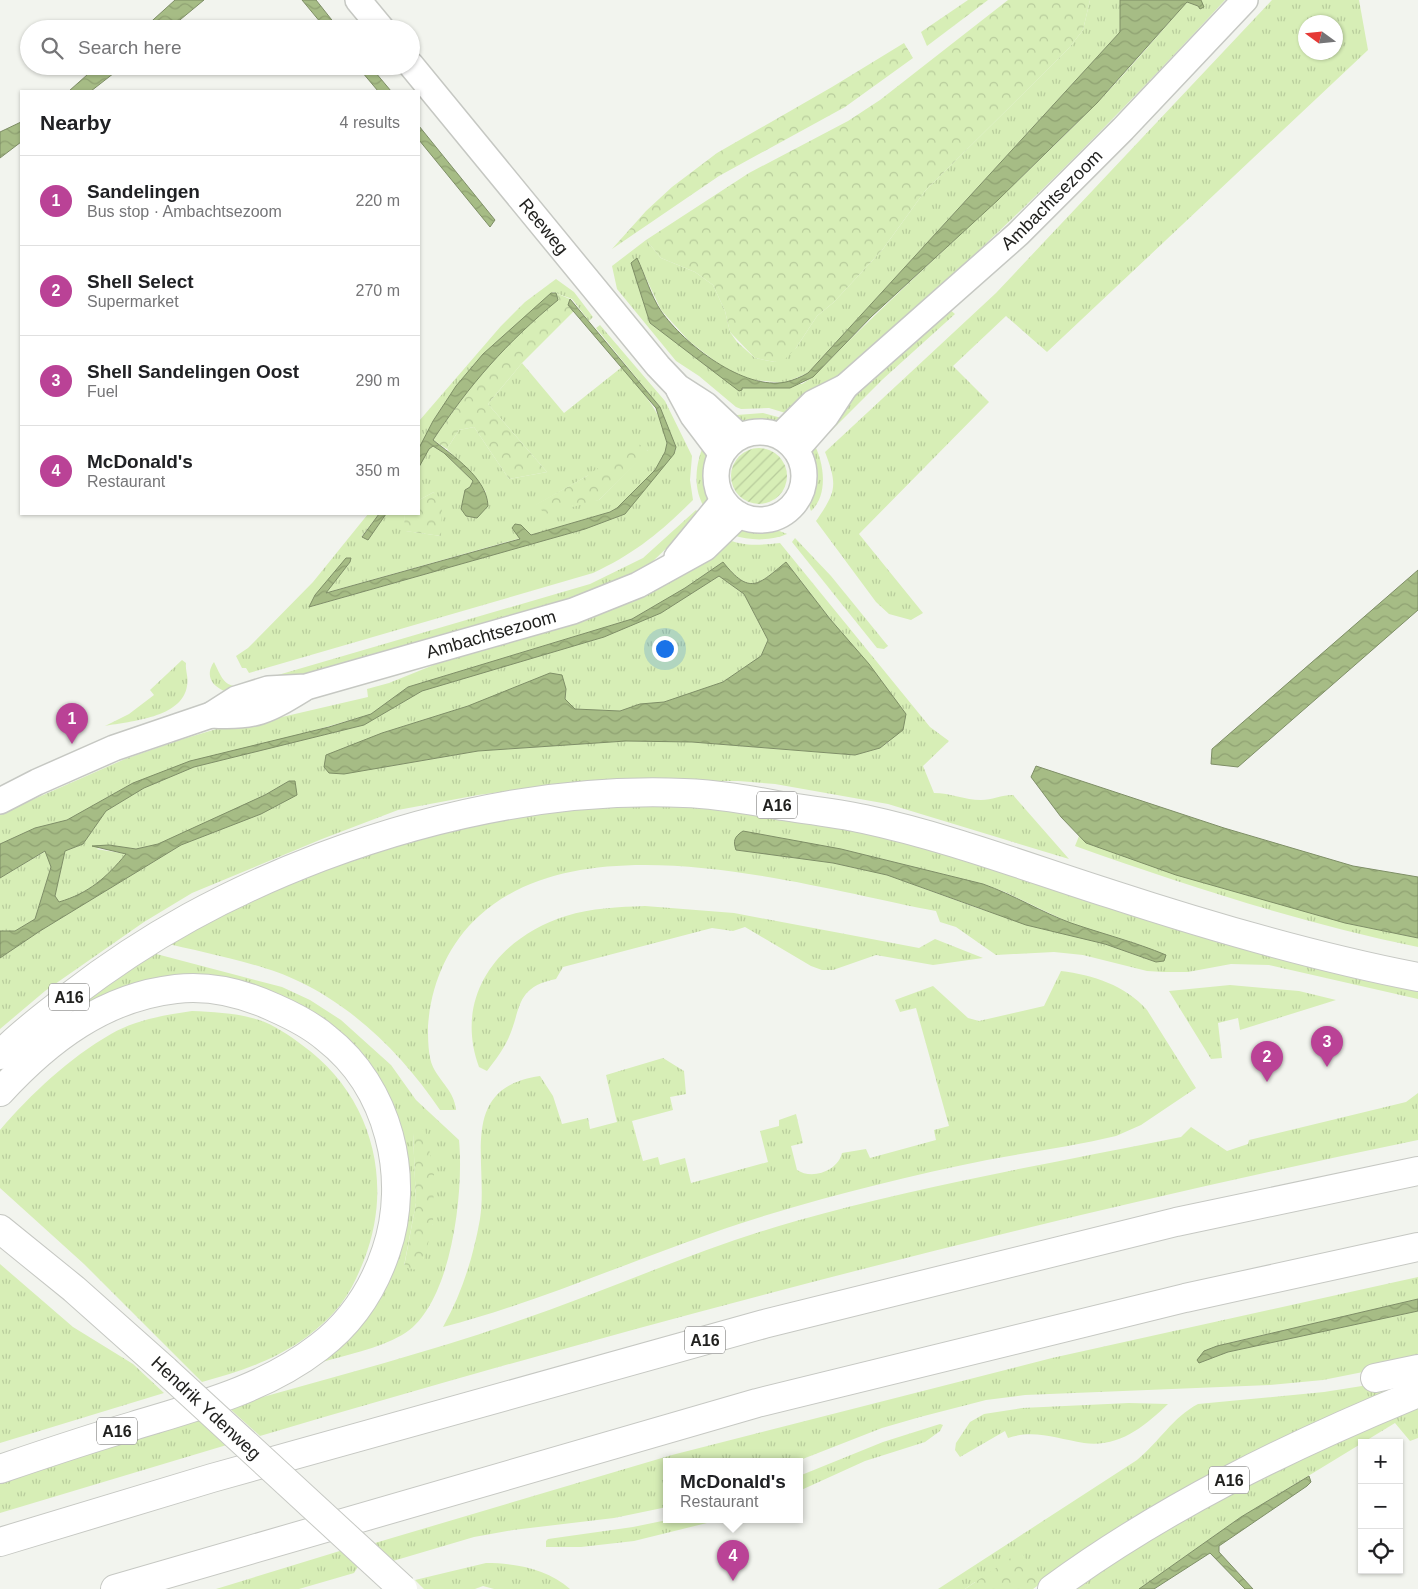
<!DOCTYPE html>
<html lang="en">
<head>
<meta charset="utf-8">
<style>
  body { margin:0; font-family:Arial,sans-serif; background:#f6f6f6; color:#202124 }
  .controls { position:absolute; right:15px; bottom:15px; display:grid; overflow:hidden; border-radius:0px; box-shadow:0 1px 4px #0004 }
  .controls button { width:45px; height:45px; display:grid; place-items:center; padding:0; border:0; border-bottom:1px solid #e0e0e0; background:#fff; color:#202124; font:25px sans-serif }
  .compass { position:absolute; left:1298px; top:15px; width:45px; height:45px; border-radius:50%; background:#fff; box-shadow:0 1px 4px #0004; rotate:285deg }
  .you { position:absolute; left:664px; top:648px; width:18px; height:18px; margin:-12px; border:4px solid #fff; border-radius:50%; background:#1a73e8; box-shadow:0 0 0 8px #1a73e833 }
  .badge { display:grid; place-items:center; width:32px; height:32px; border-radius:50%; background:#ba4296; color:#fff; font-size:16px; font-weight:700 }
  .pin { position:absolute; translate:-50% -41px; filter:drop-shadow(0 1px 2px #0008) }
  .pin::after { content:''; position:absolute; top:26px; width:18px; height:15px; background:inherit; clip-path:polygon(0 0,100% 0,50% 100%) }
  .popup { position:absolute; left:663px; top:1458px; width:140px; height:65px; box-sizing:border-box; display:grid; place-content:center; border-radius:0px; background:#fff; filter:drop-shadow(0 1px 4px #0005); font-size:16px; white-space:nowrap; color:#757577 }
  .popup b { font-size:19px; color:#202124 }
  .popup::after { content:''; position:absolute; left:50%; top:100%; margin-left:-10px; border:10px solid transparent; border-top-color:#fff }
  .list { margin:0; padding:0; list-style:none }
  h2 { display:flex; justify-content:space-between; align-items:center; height:65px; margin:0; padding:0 20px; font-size:21px }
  h2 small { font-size:16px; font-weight:400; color:#757577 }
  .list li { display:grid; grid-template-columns:32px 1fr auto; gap:15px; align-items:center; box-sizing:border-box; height:90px; padding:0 20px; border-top:1px solid #e0e0e0 }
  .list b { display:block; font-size:19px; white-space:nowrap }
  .list p { margin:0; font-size:16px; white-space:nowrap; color:#757577 }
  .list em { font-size:16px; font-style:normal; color:#757577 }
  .icon { flex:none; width:28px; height:28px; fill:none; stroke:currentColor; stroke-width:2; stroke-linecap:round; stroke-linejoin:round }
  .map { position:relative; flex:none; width:1418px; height:1589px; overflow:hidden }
  .search { position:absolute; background:#fff; box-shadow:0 1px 4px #0004; left:20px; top:20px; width:400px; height:55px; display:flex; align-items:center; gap:12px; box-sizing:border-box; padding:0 18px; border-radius:28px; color:#757577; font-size:19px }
  .panel { position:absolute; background:#fff; box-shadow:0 1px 4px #0004; left:20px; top:90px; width:400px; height:425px; border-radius:0px }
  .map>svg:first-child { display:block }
  .grass { fill:url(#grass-tufts); fill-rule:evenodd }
  .forest { fill:url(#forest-crowns) }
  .garden { fill:url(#garden-furrows) }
  .water { fill:url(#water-waves); stroke:#7e8e66 }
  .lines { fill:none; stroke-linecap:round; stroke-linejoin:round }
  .minor-casing { stroke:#c6c8c3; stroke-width:28 }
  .major-casing { stroke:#c6c8c3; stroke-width:30 }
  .highway-casing { stroke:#c6c8c3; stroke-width:30 }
  .minor { stroke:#fff; stroke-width:25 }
  .major { stroke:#fff; stroke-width:28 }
  .highway { stroke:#fff; stroke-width:28 }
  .major-bridge-casing { stroke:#c6c8c3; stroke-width:30; stroke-linecap:butt }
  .major-bridge { stroke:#fff; stroke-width:28 }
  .labels { text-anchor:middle; stroke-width:5; stroke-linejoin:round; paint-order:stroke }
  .shield { fill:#fff; stroke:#646462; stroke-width:1 }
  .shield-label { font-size:16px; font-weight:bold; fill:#21211f }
  .street-label { font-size:18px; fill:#21211f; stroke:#fff }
</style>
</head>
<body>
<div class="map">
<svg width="1418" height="1589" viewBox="0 0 1418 1589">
  <defs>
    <pattern id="grass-tufts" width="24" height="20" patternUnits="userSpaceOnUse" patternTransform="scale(1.25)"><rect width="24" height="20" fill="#d7eeb6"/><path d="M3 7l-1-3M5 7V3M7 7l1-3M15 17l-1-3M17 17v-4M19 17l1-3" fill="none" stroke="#b8cc9c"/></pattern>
    <pattern id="forest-crowns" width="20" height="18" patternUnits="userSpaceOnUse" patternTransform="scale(1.25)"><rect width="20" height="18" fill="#d7eeb6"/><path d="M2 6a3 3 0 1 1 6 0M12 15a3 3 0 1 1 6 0" fill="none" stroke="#b8cc9c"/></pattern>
    <pattern id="garden-furrows" width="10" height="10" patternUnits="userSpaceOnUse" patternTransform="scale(1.25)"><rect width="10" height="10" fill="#d7eeb6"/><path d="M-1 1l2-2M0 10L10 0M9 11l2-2" fill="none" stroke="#b8cc9c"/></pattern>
    <pattern id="water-waves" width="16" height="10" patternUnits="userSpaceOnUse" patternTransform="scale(1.25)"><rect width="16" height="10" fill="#a6bc85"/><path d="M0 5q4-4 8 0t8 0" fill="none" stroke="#8fa172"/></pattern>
  </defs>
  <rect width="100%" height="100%" fill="#f2f4ee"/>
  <!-- grass -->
  <g class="grass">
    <path d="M 1090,0 L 1120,0 L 1120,32 L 808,373 L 784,383 L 745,379 L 721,366 L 689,341 L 661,310 L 637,259 L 632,263 L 650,323 L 717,374 L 742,387 L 802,384 L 813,377 C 904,283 1004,198 1096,104 C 1128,71 1157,36 1187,2 L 1198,6 L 1201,4 L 1201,0 L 1225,0 C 1090,147 947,288 792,415 L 769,408 L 741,409 L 736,407 L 699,376 L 676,361 L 617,289 L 612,266 L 646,240 L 661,258 L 695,272 L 713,285 L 725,311 L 730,332 L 737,342 L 755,358 L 775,362 L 796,348 L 817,316 L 834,302 L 883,249 L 925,191 L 1069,48 L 1083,30 Z"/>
    <path d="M 1272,0 L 1359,0 L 1368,50 L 1047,352 L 1006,316 L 953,366 L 989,402 L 859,534 L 923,613 L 911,620 L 889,614 L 876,602 L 816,521 C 836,492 838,486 825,452 L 996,293 ZM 1306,22 L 1336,22 L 1336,52 L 1306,52 Z"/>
    <path d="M 556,279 L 574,292 L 593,317 L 589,321 L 572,299 L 553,292 L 419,448 L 419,421 L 501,326 L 525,302 Z"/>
    <path d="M 949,309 L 955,314 L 883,379 L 821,441 L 817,437 L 849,400 Z"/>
    <path d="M 600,325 L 665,401 L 692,456 L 690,480 L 693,500 C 661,532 634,554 593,573 L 249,673 L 246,668 L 242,668 L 236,656 L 248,648 L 313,582 L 368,514 L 379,514 L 362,536 L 368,540 L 386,514 L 404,514 L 406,531 L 441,536 L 434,492 L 419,500 C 419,483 415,456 433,446 L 444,453 L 473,481 L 470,487 L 486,492 L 447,449 L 459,430 L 474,427 L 509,479 L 547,472 L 488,404 L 522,363 L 564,413 L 622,367 C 637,385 676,428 665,453 C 655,475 634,492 617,508 L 610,512 L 531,535 L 521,526 L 521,538 L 325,593 L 350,562 L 315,595 L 310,607 L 585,529 L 625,514 L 676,450 L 660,407 L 596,328 ZM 648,450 L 599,500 L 536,505 L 587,476 Z"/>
    <path d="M 763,413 L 789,420 C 770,427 750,429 731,420 L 737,415 Z"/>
    <path d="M 705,442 C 712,459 712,493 706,510 C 692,490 695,463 705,442 Z"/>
    <path d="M 813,442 C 824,461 829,495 811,511 C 806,499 807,453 813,442 Z"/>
    <path d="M 696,510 L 701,515 L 650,564 L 596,592 L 344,665 L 252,688 L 251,683 L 590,584 L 643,558 Z"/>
    <path d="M 749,526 L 772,528 L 787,534 C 771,541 750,541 733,535 L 743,527 Z"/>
    <path d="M 724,538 C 744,547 759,545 780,543 L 930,727 L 949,741 L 923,766 L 934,793 C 950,793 965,800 981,800 C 992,800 1001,795 1013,795 L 1069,859 L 888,804 L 775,784 L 738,781 L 585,781 L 478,795 L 398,810 L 322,839 L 192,893 L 144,922 L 45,991 L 0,1029 L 0,958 L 40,931 L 181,845 L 261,814 L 296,795 L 289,781 L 265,795 L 159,844 L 136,849 L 109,845 L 96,849 L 127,854 C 104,880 91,891 59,903 L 55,896 L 65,851 L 83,844 L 106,811 L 144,788 L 194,767 L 364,725 L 422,691 L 604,637 L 661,613 L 719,576 L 744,594 L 768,640 L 761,656 L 723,682 L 691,694 L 664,702 L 641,704 L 620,711 L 575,709 L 565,699 L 566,689 L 468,706 L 382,733 L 385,767 L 478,751 L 626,741 L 692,742 L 855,755 L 880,748 L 890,741 L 830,619 L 786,562 C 758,585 750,596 723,562 L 685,588 L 632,619 L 408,687 L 371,714 L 133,783 L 67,820 L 35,828 L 0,844 L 0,814 L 125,759 L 183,739 L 250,719 L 252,724 L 368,697 L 367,689 L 389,683 L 456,656 Z"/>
    <path d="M 795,538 L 831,576 L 888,646 L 884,649 L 877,648 L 792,542 Z"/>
    <path d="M 182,660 L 186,663 C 185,670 189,678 187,686 C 182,718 131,721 105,726 L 129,714 L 154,695 L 150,690 Z"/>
    <path d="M 214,662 C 221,676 224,688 241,686 L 228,692 C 213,688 204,676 214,662 Z"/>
    <path d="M 697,804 L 871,828 L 1418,985 L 1418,999 L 1269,965 L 1231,964 L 1188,972 L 1163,972 L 1147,971 L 1083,955 L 1054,952 L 996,955 L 956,927 L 940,922 L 936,911 C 809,887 586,818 479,916 C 448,944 431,984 428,1026 C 428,1038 428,1057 433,1067 C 441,1083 454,1091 456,1110 L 440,1110 C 405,1058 356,1008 298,981 C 261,963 201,952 160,942 L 326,864 L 480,822 L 601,805 ZM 841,849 L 983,884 L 1005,892 L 1070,923 L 1143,946 L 1156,962 L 1105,944 L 980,909 L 887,875 L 833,863 L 736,850 Z"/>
    <path d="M 1079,836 L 1086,843 L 1345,923 L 1418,938 L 1418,947 C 1301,923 1188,886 1075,846 Z"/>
    <path d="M 46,851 L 51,867 L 35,919 L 15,931 L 0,931 L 0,878 Z"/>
    <path d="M 645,906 L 734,913 L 919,948 L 935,939 L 983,958 L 933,965 L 876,955 L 833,970 L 822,970 L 811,966 L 745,927 L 733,931 L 712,928 L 563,967 L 556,979 C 511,988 523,1013 505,1045 C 500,1054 493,1063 487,1071 L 479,1067 C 453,996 499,937 566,916 C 591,908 619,907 645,906 Z"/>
    <path d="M 145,951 L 282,987 L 310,1000 L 341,1020 L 391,1065 L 416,1100 L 459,1140 C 464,1191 452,1307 402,1335 C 377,1349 346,1355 319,1363 L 405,1187 L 333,1035 L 177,984 L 0,1082 L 0,1063 ZM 413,1132 L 433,1224 L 404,1266 L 416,1203 Z"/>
    <path d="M 1061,971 C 1093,975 1125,985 1147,1010 L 1196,1088 L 1141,1125 L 1116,1136 C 1074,1146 1030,1152 987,1160 C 913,1175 839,1193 767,1215 C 658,1248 554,1298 443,1327 C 462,1293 473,1258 480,1219 C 489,1162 456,1088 540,1076 L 553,1096 L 562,1124 L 588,1118 L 590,1129 L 617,1122 L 606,1075 L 663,1058 L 684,1071 L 686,1094 L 670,1097 L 673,1110 L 632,1121 L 643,1161 L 658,1157 L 660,1165 L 685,1158 L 691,1183 L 768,1162 L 760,1131 L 779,1126 L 779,1120 L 796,1114 L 803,1143 L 791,1146 L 797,1170 C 812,1180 838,1171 842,1153 L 866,1149 L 870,1158 L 936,1140 L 934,1130 L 949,1126 L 916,1008 L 900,1012 L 895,1000 L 933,986 L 968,1018 L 979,1021 L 1044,1006 Z"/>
    <path d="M 1230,985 L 1299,991 L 1336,1000 L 1240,1030 L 1238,1018 L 1218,1023 L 1222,1058 L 1211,1059 L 1169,991 Z"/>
    <path d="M 192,1011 C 214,1012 238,1013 259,1020 C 274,1025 289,1035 302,1045 C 371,1094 395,1181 364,1260 C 358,1275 351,1291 341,1304 C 305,1349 255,1368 202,1382 L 84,1264 L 0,1188 L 0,1130 C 31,1094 69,1058 111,1034 C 135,1020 165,1015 192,1011 Z"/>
    <path d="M 1418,1093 L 1418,1140 C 1027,1221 642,1323 260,1436 L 228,1407 C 324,1379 421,1355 515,1322 C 609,1290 700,1248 796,1221 C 923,1185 1053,1163 1181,1137 L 1191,1127 L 1227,1151 L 1248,1144 L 1249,1140 L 1406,1102 Z"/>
    <path d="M 0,1264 L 73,1327 L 133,1364 L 164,1393 L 0,1443 Z"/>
    <path d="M 1418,1277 L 1418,1299 L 1233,1342 L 1199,1363 L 1228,1352 L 1418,1311 L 1418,1361 L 1323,1380 L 1270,1385 L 1025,1395 L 986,1400 L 920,1417 L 882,1428 L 795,1462 L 667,1462 L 667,1507 L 614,1518 L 513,1530 L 474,1537 L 393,1561 L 375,1543 L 672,1455 L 1052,1358 Z"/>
    <path d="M 1381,1383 L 1418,1386 L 1040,1584 L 975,1582 L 965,1589 L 938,1589 L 1137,1460 C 1159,1442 1173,1417 1198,1404 L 1324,1392 Z"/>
    <path d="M 1129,1403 L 1168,1404 C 1145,1426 1119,1448 1084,1443 C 1057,1439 1035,1429 1008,1438 L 1005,1431 L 960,1457 L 955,1450 L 956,1443 L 970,1422 L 984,1414 L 1022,1408 Z"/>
    <path d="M 1418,1408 L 1418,1438 L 1410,1441 L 1395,1423 L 1241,1517 L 1139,1589 L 1073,1589 C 1181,1519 1296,1453 1418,1408 Z"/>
    <path d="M 199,1415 L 230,1444 L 0,1513 L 0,1478 Z"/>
    <path d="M 940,1424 L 943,1425 L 940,1431 L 925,1442 L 865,1461 L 799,1491 L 799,1476 L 883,1442 Z"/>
    <path d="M 667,1520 L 719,1520 L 634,1541 L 581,1547 L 546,1547 L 546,1541 L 548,1539 L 633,1527 Z"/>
    <path d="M 343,1550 L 359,1565 L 354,1573 L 299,1589 L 216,1589 Z"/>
    <path d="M 486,1563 C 515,1563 548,1569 570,1589 L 494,1589 L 483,1586 L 475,1589 L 424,1589 L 415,1580 Z"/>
  </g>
  <!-- forest -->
  <g class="forest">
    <path d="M 968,0 L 988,0 L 927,46 L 921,32 Z"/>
    <path d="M 1008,0 L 1090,0 L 1083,30 L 1069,48 L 925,191 L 883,249 L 834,302 L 817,316 L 796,348 L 785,359 L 775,362 L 755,358 L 730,332 L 725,311 L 713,285 L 695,272 L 661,258 L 646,240 L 749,173 L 848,121 L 880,100 Z"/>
    <path d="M 904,43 L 913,58 L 845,107 L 719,176 L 612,249 L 646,211 L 672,187 L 717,153 L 832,87 Z"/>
    <path d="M 556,293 L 570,299 L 568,305 L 574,311 L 522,363 L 488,404 L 547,472 L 509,479 L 474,427 L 459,430 L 447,449 L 433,440 C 468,387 508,340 557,300 Z"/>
    <path d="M 635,441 L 648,451 L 599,500 L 546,514 L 535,505 L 587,476 Z"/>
    <path d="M 434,492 L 442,510 L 441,536 L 405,531 L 404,514 L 419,514 L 419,500 Z"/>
    <path d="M 425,1129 L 434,1174 L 433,1224 L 421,1271 L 404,1267 L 416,1203 L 413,1132 Z"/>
    <path d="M 1021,1551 L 1040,1584 L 1033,1589 L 965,1589 Z"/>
  </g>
  <!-- garden -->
  <circle class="garden" cx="759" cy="476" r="28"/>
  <!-- water -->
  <g class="water">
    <path d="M 175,0 L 204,0 L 169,29 L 143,29 Z"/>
    <path d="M 302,0 L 316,0 L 339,29 L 326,29 Z"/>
    <path d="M 1120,0 L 1201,0 L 1204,7 L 1200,9 L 1198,6 L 1187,2 L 1097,103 L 998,200 L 872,316 L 813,377 L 790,388 L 742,388 L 742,390 L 739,391 L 650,323 L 631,263 L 637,258 C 645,275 651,296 661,311 C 684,344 744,391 786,382 C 794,380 801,377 808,373 L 1120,32 Z"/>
    <path d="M 97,66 L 123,66 L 91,91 L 69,91 Z"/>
    <path d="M 357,66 L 370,66 L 391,91 L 378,91 Z"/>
    <path d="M 21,122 L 21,142 L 0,158 L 0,132 Z"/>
    <path d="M 419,126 L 495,220 L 490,227 L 419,140 Z"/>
    <path d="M 551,293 L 556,293 L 558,300 C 507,342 469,385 433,440 C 453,456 487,478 488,506 L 477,518 L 466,516 L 461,509 L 465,490 L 470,487 L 473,481 L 444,453 L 433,446 L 429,449 L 419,467 L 419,448 L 433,421 L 456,386 L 483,354 Z"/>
    <path d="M 570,299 L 660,407 L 676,447 L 674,454 L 625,514 L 585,529 L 309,607 L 315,595 L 346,558 L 351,558 L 350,562 L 326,593 L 520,539 L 512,528 L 515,524 L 521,525 L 531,535 L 610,512 L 617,508 L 655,470 L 665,452 L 667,443 L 656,408 L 568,305 Z"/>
    <path d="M 379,514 L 386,514 L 368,540 L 362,537 Z"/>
    <path d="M 723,562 C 750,596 758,585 786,562 L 830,619 L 869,664 L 906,714 L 903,730 L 880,748 L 855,755 L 692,742 L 626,741 L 478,751 L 344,774 L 329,773 L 324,767 L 326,755 L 382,733 L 468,706 L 550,673 L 562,675 L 566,689 L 565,699 L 575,709 L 620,711 L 640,704 L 664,702 L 723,682 L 761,656 L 768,640 L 744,594 L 719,576 L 661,613 L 604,637 L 422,691 L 364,725 L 194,767 L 144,788 L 106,811 L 83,844 L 65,851 L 55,896 L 59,902 C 89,893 106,878 126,854 L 92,846 L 109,845 L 136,849 L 158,844 L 265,795 L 289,781 L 295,781 L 297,795 L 261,814 L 181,845 L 40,931 L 0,958 L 0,931 L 15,931 L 35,919 L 51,867 L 45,851 L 0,878 L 0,844 L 35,828 L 67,820 L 133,783 L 190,761 L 329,727 L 371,714 L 408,687 L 632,619 L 685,588 Z"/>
    <path d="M 1418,570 L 1418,610 L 1238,767 L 1211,764 L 1212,749 Z"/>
    <path d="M 1036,766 L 1224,828 L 1353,866 L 1418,877 L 1418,938 L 1345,923 L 1176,875 L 1086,843 L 1061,817 L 1031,777 Z"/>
    <path d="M 743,831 L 841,849 L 983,884 C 1014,895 1041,912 1071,923 C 1103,934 1135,942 1166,955 L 1164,961 L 1156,962 L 1105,944 L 1026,925 L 887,875 L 833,863 L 736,850 C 733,841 734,837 743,831 Z"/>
    <path d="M 1418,1299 L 1418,1311 L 1228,1352 L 1199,1363 L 1197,1360 L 1204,1351 L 1217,1346 Z"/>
    <path d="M 1309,1476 L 1311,1482 L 1307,1486 L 1219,1546 L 1219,1552 L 1253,1589 L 1245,1589 L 1210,1553 L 1154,1589 L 1139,1589 L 1241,1517 Z"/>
  </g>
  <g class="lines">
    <!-- minor casing -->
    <g class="minor-casing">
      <g id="minor">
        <path d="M 358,0 L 382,29"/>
        <path id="s1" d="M 411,65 L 658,366 L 678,387 L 706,405 L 739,436"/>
        <path d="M 679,390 L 693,416 L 721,453"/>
        <circle cx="760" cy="476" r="44"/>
        <path d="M 780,436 L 813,403 L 845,387"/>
        <path id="s2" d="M 796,450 L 826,416 L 845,387 L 1018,234 L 1123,129 L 1245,0"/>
        <path d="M 677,557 L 723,501"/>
        <path d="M 211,715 C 255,718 267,711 303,689"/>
        <path id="s3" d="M 0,801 L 37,782 L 114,748 L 211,715 L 236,699 L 268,689 L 306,687 L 573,611 L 638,585 L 705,548 L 739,515"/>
      </g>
    </g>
    <!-- major casing -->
    <g class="major-casing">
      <path id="major" d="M 0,1229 L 74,1289 L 165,1370"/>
    </g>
    <!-- highway casing -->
    <g class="highway-casing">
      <g id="highway">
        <path d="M 0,1055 C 21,1033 46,1015 70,996 C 149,935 227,893 321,857 C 436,814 561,788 684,793 C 717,794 750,800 782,806 C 809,810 837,813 864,819 C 948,837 1029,868 1111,894 C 1212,927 1314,957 1418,977"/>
        <path d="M 0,1092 C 48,1040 104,997 176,989 C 210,985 245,994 275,1008 C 293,1016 311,1025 326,1038 C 389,1087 411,1178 386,1251 C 373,1290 352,1322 319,1347 C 265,1389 198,1406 133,1426 C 88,1439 44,1454 0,1469"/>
        <path d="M 1375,1378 L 1418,1369"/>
        <path d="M 0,1542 L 212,1478 L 764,1324 L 1176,1222 L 1418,1171"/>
        <path d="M 115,1589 L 757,1403 L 1185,1298 L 1418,1247"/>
        <path d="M 1052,1589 C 1164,1507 1289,1446 1418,1393"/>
      </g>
    </g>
    <!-- minor -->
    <use href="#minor" class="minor"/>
    <!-- major -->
    <use href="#major" class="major"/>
    <!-- highway -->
    <use href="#highway" class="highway"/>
    <!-- major-bridge casing -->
    <g class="major-bridge-casing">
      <path id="major-bridge" d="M 165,1370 L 403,1589"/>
    </g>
    <!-- major-bridge -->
    <use href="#major-bridge" class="major-bridge"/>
  </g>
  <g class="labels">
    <!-- shield labels -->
    <g class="shield">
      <rect x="757" y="791.5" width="40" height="27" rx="4"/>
      <rect x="49" y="983.5" width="40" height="27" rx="4"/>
      <rect x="685" y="1326.5" width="40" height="27" rx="4"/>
      <rect x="97" y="1417.5" width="40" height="27" rx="4"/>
      <rect x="1209" y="1466.5" width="40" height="27" rx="4"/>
    </g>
    <g class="shield-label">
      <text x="777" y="811">A16</text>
      <text x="69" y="1003">A16</text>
      <text x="705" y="1346">A16</text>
      <text x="117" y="1437">A16</text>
      <text x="1229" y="1486">A16</text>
    </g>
    <!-- street labels -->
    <g class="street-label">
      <text dy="6" stroke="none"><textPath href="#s2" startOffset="359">Ambachtsezoom</textPath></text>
      <text dy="6" stroke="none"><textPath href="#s1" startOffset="209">Reeweg</textPath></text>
      <text dy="6" stroke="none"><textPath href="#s3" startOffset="522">Ambachtsezoom</textPath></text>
      <text transform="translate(206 1408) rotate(43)" y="6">Hendrik Ydenweg</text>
    </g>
  </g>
</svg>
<div class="controls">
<button>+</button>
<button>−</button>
<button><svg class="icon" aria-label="locate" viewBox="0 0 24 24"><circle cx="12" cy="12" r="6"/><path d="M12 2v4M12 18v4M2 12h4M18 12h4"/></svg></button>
</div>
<svg class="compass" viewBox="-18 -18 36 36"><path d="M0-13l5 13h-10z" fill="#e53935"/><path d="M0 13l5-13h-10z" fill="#757577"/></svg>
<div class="you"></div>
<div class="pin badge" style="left:72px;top:744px">1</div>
<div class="pin badge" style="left:1267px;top:1082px">2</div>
<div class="pin badge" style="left:1327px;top:1067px">3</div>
<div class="pin badge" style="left:733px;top:1581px">4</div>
<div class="popup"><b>McDonald's</b>Restaurant</div>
<div class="search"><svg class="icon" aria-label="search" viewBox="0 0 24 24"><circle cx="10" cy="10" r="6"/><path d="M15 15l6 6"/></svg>Search here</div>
<section class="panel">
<h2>Nearby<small>4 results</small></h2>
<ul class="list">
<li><span class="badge">1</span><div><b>Sandelingen</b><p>Bus stop · Ambachtsezoom</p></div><em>220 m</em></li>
<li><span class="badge">2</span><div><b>Shell Select</b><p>Supermarket</p></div><em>270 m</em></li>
<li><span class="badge">3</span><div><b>Shell Sandelingen Oost</b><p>Fuel</p></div><em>290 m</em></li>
<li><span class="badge">4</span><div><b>McDonald's</b><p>Restaurant</p></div><em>350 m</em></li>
</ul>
</section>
</div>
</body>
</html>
